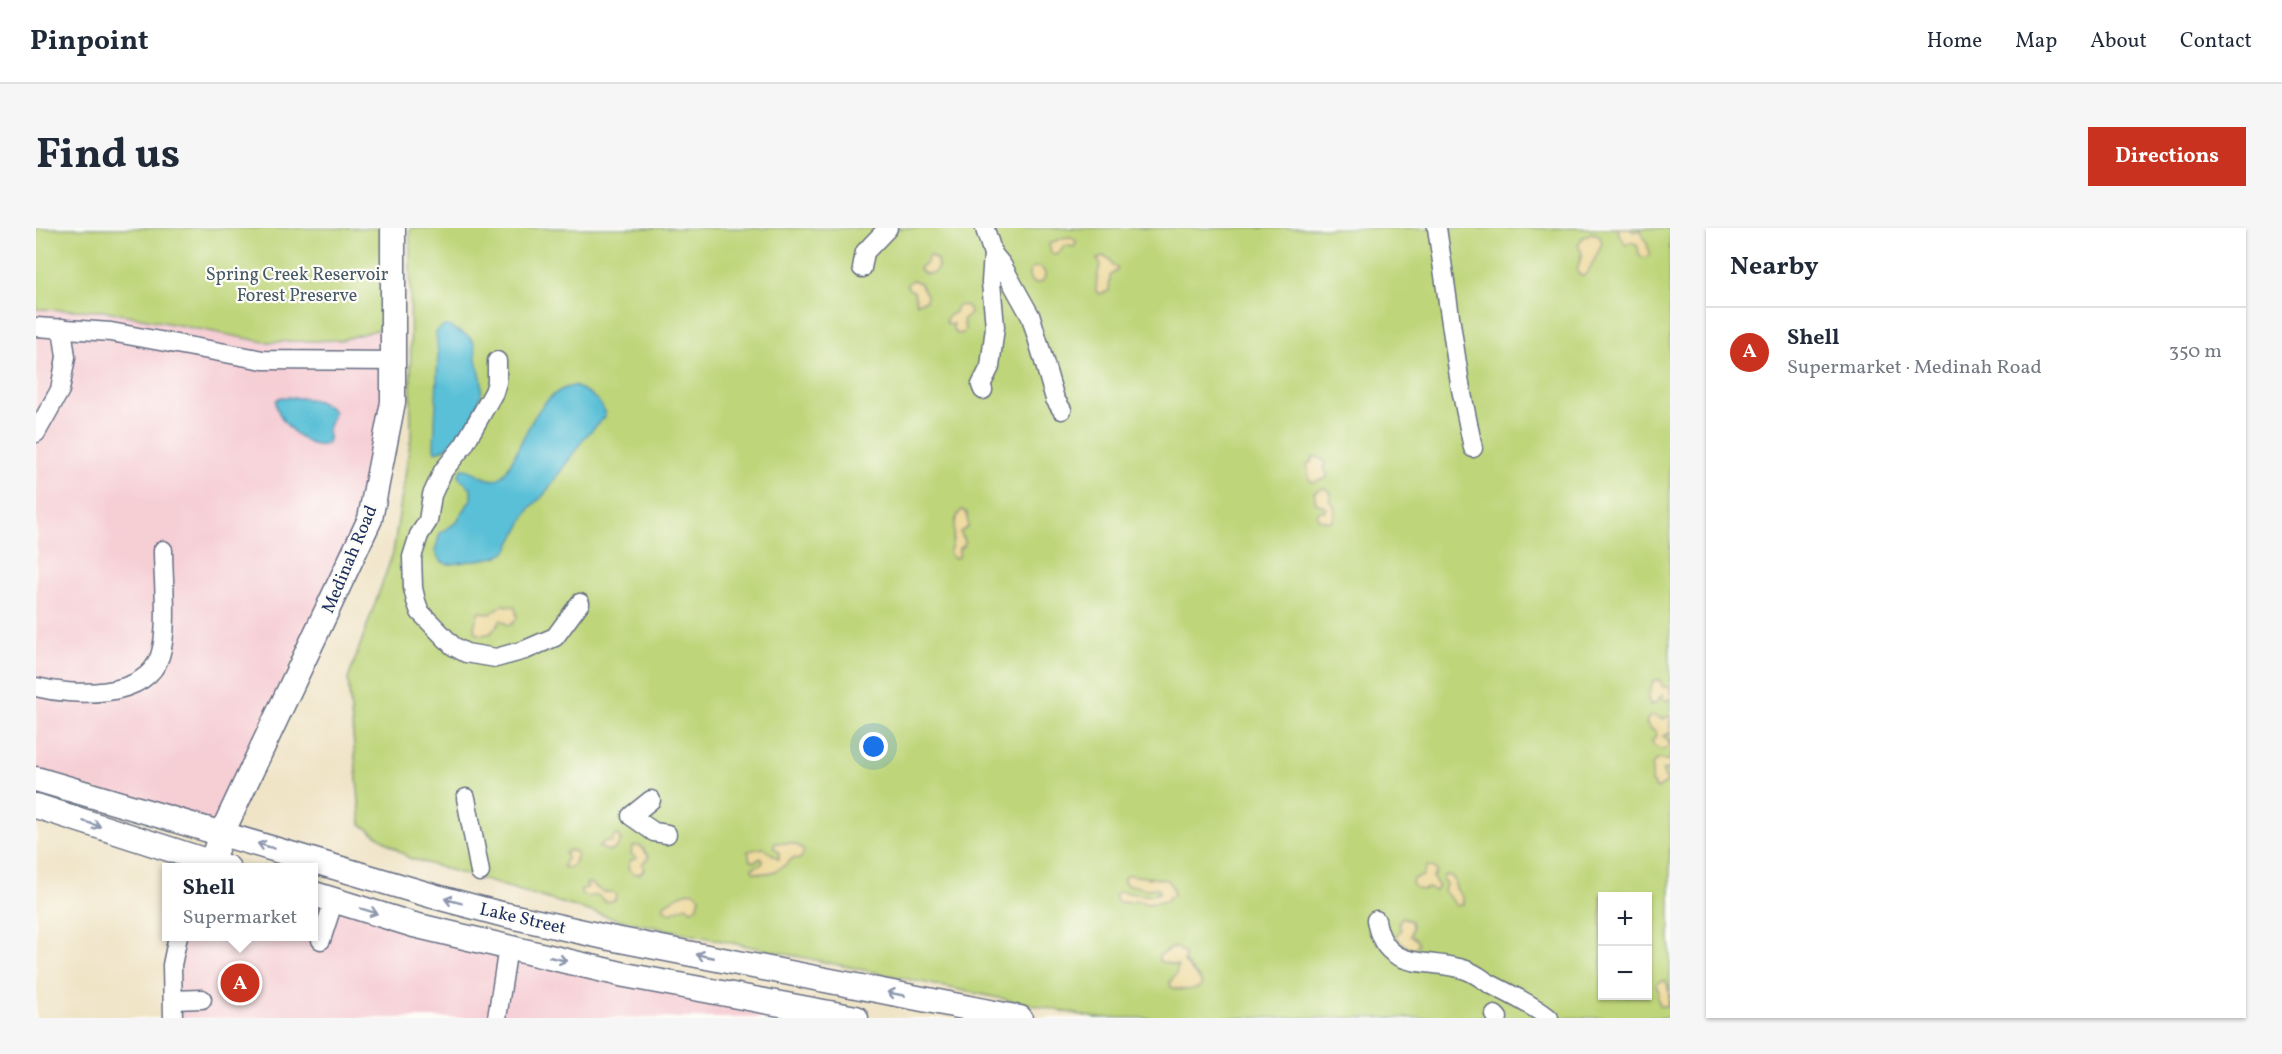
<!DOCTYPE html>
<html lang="en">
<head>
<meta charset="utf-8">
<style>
  body { margin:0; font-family:Vollkorn,serif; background:#f6f6f7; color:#1f2937 }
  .controls { position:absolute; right:18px; bottom:18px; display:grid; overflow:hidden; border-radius:0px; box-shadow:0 2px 4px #0004 }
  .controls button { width:54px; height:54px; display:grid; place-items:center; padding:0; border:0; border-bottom:2px solid #e0e1e3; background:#fff; color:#1f2937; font:30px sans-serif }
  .you { position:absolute; left:838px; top:519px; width:21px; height:21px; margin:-15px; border:4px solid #fff; border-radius:50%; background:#1a73e8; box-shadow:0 0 0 9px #1a73e833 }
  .badge { display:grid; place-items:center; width:39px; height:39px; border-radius:50%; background:#c8321e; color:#fff; font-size:20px; font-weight:700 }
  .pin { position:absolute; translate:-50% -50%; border:3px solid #fff; box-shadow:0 2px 6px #0006 }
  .popup { position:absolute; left:126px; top:635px; width:156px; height:78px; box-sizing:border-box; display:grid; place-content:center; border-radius:0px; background:#fff; filter:drop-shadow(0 2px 4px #0005); font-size:20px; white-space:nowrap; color:#747a83 }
  .popup b { font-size:22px; color:#1f2937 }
  .popup::after { content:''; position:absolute; left:50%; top:100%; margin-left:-12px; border:12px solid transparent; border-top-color:#fff }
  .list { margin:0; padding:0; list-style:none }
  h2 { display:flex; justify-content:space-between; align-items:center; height:78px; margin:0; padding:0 24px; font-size:26px }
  h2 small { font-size:20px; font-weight:400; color:#747a83 }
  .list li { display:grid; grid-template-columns:39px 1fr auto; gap:18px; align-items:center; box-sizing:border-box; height:90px; padding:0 24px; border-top:2px solid #e0e1e3 }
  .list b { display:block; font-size:22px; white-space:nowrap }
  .list p { margin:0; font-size:20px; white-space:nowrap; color:#747a83 }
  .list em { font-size:20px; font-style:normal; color:#747a83 }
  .map { position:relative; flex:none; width:1634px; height:790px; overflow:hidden; border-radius:0px }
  header { display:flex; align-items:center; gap:36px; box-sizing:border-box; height:84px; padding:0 30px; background:#fff; border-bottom:2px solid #e0e1e3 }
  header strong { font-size:28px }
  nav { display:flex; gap:33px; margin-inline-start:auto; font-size:21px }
  .intro { display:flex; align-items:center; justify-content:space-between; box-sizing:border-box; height:144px; padding:0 36px }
  h1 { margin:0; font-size:42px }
  .button { padding:15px 27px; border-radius:0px; background:#c8321e; color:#fff; font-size:21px; font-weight:700 }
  main { display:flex; gap:36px; padding:0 36px }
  aside { flex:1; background:#fff; border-radius:0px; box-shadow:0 2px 4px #0004 }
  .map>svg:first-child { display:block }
  .built { fill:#f6cfd5 }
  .green { fill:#bed579; stroke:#6c826c; stroke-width:1.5; fill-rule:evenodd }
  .sand { fill:#eeda9e; stroke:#84847e; stroke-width:1.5 }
  .water { fill:#5ac0d7; stroke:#3a789a; stroke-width:1.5 }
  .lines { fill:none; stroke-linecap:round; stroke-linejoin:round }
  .minor-casing { stroke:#666e83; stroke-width:21 }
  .major-casing { stroke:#666e83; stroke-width:27 }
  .minor { stroke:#fff; stroke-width:18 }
  .major { stroke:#fff; stroke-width:24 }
  .oneway { stroke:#8d97ae }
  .labels { text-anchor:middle; stroke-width:4.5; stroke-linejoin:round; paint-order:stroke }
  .park-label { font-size:18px; fill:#445865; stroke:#fdfcf7 }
  .street-label { font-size:18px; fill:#1b2f5e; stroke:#fdfcf7 }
</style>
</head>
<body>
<header>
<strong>Pinpoint</strong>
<nav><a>Home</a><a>Map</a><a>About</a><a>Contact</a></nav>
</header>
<div class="intro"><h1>Find us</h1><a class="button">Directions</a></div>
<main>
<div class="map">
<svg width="1634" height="790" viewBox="0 0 1634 790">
  <rect width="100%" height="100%" fill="#fdfcf7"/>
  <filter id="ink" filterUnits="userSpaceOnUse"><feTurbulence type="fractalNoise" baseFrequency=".0167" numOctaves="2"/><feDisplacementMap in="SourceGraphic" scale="12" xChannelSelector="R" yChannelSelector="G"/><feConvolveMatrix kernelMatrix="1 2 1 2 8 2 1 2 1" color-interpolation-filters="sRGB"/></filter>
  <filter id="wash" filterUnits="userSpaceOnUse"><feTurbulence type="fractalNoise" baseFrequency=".008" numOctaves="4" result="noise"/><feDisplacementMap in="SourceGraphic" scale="24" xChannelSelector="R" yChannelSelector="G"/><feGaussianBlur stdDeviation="1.35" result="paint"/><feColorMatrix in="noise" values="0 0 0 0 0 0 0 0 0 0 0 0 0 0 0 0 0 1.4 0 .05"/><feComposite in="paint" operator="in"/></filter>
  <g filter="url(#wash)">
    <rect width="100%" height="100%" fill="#f0e4c7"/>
    <!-- built -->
    <g class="built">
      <path d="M 0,81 L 70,83 L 229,114 L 350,99 L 351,155 L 327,285 L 179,596 L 0,544 Z"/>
      <path d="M 278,670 L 789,790 L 141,790 L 141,730 L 148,709 L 278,708 Z"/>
    </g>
    <!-- green -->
    <g class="green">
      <path d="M 0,0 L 352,0 L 358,97 L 305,112 L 229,114 L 70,83 L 0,81 Z"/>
      <path d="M 374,0 L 1634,0 L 1634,790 L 1060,790 L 580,691 L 373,630 L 325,596 L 312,451 L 357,325 L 375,209 ZM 1566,668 L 1612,668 L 1612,768 L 1566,768 Z"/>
    </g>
    <!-- sand -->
    <g class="sand">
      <path d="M 1583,0 L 1594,0 L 1597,4 L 1604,2 C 1608,8 1615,23 1613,28 L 1607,30 L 1603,26 L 1601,16 L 1593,14 L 1590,17 L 1582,4 Z"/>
      <path d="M 1555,5 L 1563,7 L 1566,15 C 1562,24 1554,44 1547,48 L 1543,47 L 1541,42 L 1546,25 L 1542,17 L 1547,9 Z"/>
      <path d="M 1035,9 L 1040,13 L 1039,18 L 1037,19 L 1030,17 L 1021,27 L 1015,25 L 1013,16 L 1026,10 Z"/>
      <path d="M 893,27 L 901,32 L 902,39 L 899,44 C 893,47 885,46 883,40 L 890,35 Z"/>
      <path d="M 1068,28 L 1074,31 L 1076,37 L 1082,41 L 1074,48 L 1073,63 L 1064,66 L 1060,63 C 1061,50 1060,49 1065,37 L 1061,31 Z"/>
      <circle cx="1001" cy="47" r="8"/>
      <path d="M 877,52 L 884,55 L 891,67 L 890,72 L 881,75 L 878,64 L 872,60 L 871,56 Z"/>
      <path d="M 929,77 L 933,81 L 934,86 L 927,92 L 929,101 L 927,105 L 922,106 L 917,103 L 917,96 L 912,97 L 910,93 L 912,88 L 919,84 L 921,78 Z"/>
      <path d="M 1277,229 L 1282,229 L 1290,234 L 1287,239 L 1291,246 L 1291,250 L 1277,254 L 1273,251 L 1271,236 L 1276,234 Z"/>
      <path d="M 1288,260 L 1294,263 L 1295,268 L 1293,272 C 1299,278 1301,283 1297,292 L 1293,294 L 1282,291 L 1281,286 L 1284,283 L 1289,283 L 1291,280 L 1280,275 L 1278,264 Z"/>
      <path d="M 926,282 L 931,285 L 932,299 L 924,304 L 929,314 L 928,318 L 923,320 L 923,329 L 917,330 L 913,324 C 921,312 914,292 926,282 Z"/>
      <path d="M 467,377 L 479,379 L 481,390 L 475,397 L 472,397 L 465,392 L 455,405 L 446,407 L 440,405 L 438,398 L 443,383 L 454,386 Z"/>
      <path d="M 1620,452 L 1624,452 L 1627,459 L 1634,459 L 1634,471 L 1629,473 L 1626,467 L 1620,475 L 1614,477 L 1612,469 L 1617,453 Z"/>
      <path d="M 1614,487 L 1627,491 L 1634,487 L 1634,505 L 1627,508 L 1632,512 L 1633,518 L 1627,522 L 1618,518 L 1616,513 L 1621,507 L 1620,503 L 1615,501 L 1610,495 Z"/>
      <path d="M 1623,531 L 1634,533 L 1634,541 L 1626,542 L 1631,555 L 1621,561 L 1615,554 C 1619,544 1611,537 1623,531 Z"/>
      <path d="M 582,607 L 585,613 L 578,622 L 573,623 L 562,619 L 569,613 L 576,614 L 578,608 Z"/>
      <path d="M 739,615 C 750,615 763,614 768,624 L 764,631 L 757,630 C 744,642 736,648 717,644 L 716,640 L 726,636 L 727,633 L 725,630 L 718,634 L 714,632 L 712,623 L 727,620 L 743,631 L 743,624 L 738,619 Z"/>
      <path d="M 598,618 L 605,618 L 613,629 L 606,636 L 608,641 L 604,646 L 597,645 L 592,640 L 594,633 L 601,630 L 595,626 L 596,620 Z"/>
      <path d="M 534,622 L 541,625 C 541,629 538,633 537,638 L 530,640 L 527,638 L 531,630 L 529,625 Z"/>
      <path d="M 1391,638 L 1398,640 L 1401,643 L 1397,650 L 1403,659 L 1399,663 L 1392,660 C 1387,663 1379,662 1376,655 L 1377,651 L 1387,648 Z"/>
      <path d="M 1092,647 L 1132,652 L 1136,659 L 1138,668 L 1133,669 L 1131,673 L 1112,676 L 1100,672 L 1097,675 L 1082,674 L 1079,667 L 1083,664 C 1097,664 1111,671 1124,664 L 1122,660 L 1107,661 L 1101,658 L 1091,657 L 1088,654 L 1088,650 Z"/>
      <path d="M 1413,647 L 1418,651 L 1420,661 L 1427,669 L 1427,676 L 1421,678 L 1408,663 L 1410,656 L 1407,652 L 1408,648 Z"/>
      <path d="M 553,655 L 567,664 L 576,664 L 580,667 L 579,672 L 570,674 L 561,667 L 552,669 L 545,666 L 545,662 L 552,659 L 550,656 Z"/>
      <path d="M 657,663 L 664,669 L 661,680 L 655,682 L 650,678 L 634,685 L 628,681 L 628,677 C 640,669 641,667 657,663 Z"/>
      <path d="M 1366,689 L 1375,693 L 1376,699 L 1374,708 L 1380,711 L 1382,716 L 1378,720 C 1371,719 1363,715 1360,707 L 1365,703 L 1363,694 Z"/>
      <path d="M 1141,719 L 1149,727 L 1148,734 L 1164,752 L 1166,757 C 1159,763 1143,763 1135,759 L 1134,754 L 1140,747 L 1142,738 L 1123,733 L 1123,728 L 1135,720 Z"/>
      <path d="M 1629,752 C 1634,760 1634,769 1631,778 L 1628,778 L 1624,777 L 1621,769 L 1623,764 L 1620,757 L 1622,754 Z"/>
    </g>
    <!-- water -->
    <g class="water">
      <path d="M 408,98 L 413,98 C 420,104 431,105 436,112 C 441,119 439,123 440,130 C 441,140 446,146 446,157 C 446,179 422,219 400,224 L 398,221 L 402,126 L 400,104 Z"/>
      <path d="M 538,158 C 551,163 569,174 569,189 L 549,209 L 507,268 L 494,280 L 471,323 L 460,329 L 416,336 C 406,337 403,332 399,323 L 404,305 L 421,294 L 435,271 L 435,260 L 423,250 L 423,245 L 426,241 C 439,240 449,255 461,251 C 481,245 492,164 538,158 Z"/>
      <path d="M 246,169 C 263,170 287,169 298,184 L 291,204 L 293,210 L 292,215 C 274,228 234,186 241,171 Z"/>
    </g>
  </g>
  <g filter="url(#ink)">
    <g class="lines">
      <!-- minor casing -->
      <g class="minor-casing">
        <g id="minor">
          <path d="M 1401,0 L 1424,156 L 1437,220"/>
          <path d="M 957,26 L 966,37 L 995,89 L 1019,171 L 1026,182"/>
          <path d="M 826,40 L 829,24 L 852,0"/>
          <path d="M 0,99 L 75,104 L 227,132 L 358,133"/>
          <path d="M 461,133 L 461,154 L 458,164 L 428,217 L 407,243 L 396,267 L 392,293 L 383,307 L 376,329 L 377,360 L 380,373 L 384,384 L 417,418 L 430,425 L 460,430 L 489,422 L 519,409 L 544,375"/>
          <path d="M 947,162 L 945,157 L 954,139 L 959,99 L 955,54 L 957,26 L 949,1"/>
          <path d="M 0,205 L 24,162 L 30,129 L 26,100"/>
          <path d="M 0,459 C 36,468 109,472 124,428 C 133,400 127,352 127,322"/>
          <path d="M 430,570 L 444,644"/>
          <path d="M 615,572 L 595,588 L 618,604 L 631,606"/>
          <path d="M 1340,692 C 1349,746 1392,729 1430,742 C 1439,745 1446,751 1454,756 C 1474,766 1495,776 1513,790"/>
          <path d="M 285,712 L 298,672"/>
          <path d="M 137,772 L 166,771"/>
          <path d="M 1459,787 L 1462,790"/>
          <path d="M 137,790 L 136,737 L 142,708"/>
          <path d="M 461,790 L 472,719"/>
        </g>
      </g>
      <!-- major casing -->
      <g class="major-casing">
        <g id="major">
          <path d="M 0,551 L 397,668 L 461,685 L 574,710 L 984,790"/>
          <path d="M 0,578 L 192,640"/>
          <path d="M 175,634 L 186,605 L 334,291 L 357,174 L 357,0"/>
          <path d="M 278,666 L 378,697 L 589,747 L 820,790"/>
        </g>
      </g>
      <!-- minor -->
      <use href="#minor" class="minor"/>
      <!-- major -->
      <use href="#major" class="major"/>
    </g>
    <!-- one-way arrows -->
    <defs><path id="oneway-shaft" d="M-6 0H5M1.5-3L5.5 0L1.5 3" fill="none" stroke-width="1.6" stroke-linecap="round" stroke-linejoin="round" transform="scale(1.5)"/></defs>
    <g class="oneway">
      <use href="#oneway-shaft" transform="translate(56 596) rotate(18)"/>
      <use href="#oneway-shaft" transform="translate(230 618) rotate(-163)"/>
      <use href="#oneway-shaft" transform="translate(417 673) rotate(-165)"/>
      <use href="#oneway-shaft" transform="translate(333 683) rotate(17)"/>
      <use href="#oneway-shaft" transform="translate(669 728) rotate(-169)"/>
      <use href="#oneway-shaft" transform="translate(522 731) rotate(13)"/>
      <use href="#oneway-shaft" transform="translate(860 766) rotate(-169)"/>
    </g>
  </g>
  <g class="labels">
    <!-- park labels -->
    <g class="park-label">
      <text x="261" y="52">Spring Creek Reservoir<tspan x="261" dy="21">Forest Preserve</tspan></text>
    </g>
    <!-- street labels -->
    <g class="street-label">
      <text transform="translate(313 331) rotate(-67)" y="6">Medinah Road</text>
      <text transform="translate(487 690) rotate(13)" y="6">Lake Street</text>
    </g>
  </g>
</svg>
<div class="controls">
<button>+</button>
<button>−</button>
</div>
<div class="you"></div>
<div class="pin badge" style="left:204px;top:755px">A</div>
<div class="popup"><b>Shell</b>Supermarket</div>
</div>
<aside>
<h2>Nearby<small></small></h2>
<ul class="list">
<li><span class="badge">A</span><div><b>Shell</b><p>Supermarket · Medinah Road</p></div><em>350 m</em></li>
</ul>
</aside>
</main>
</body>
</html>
